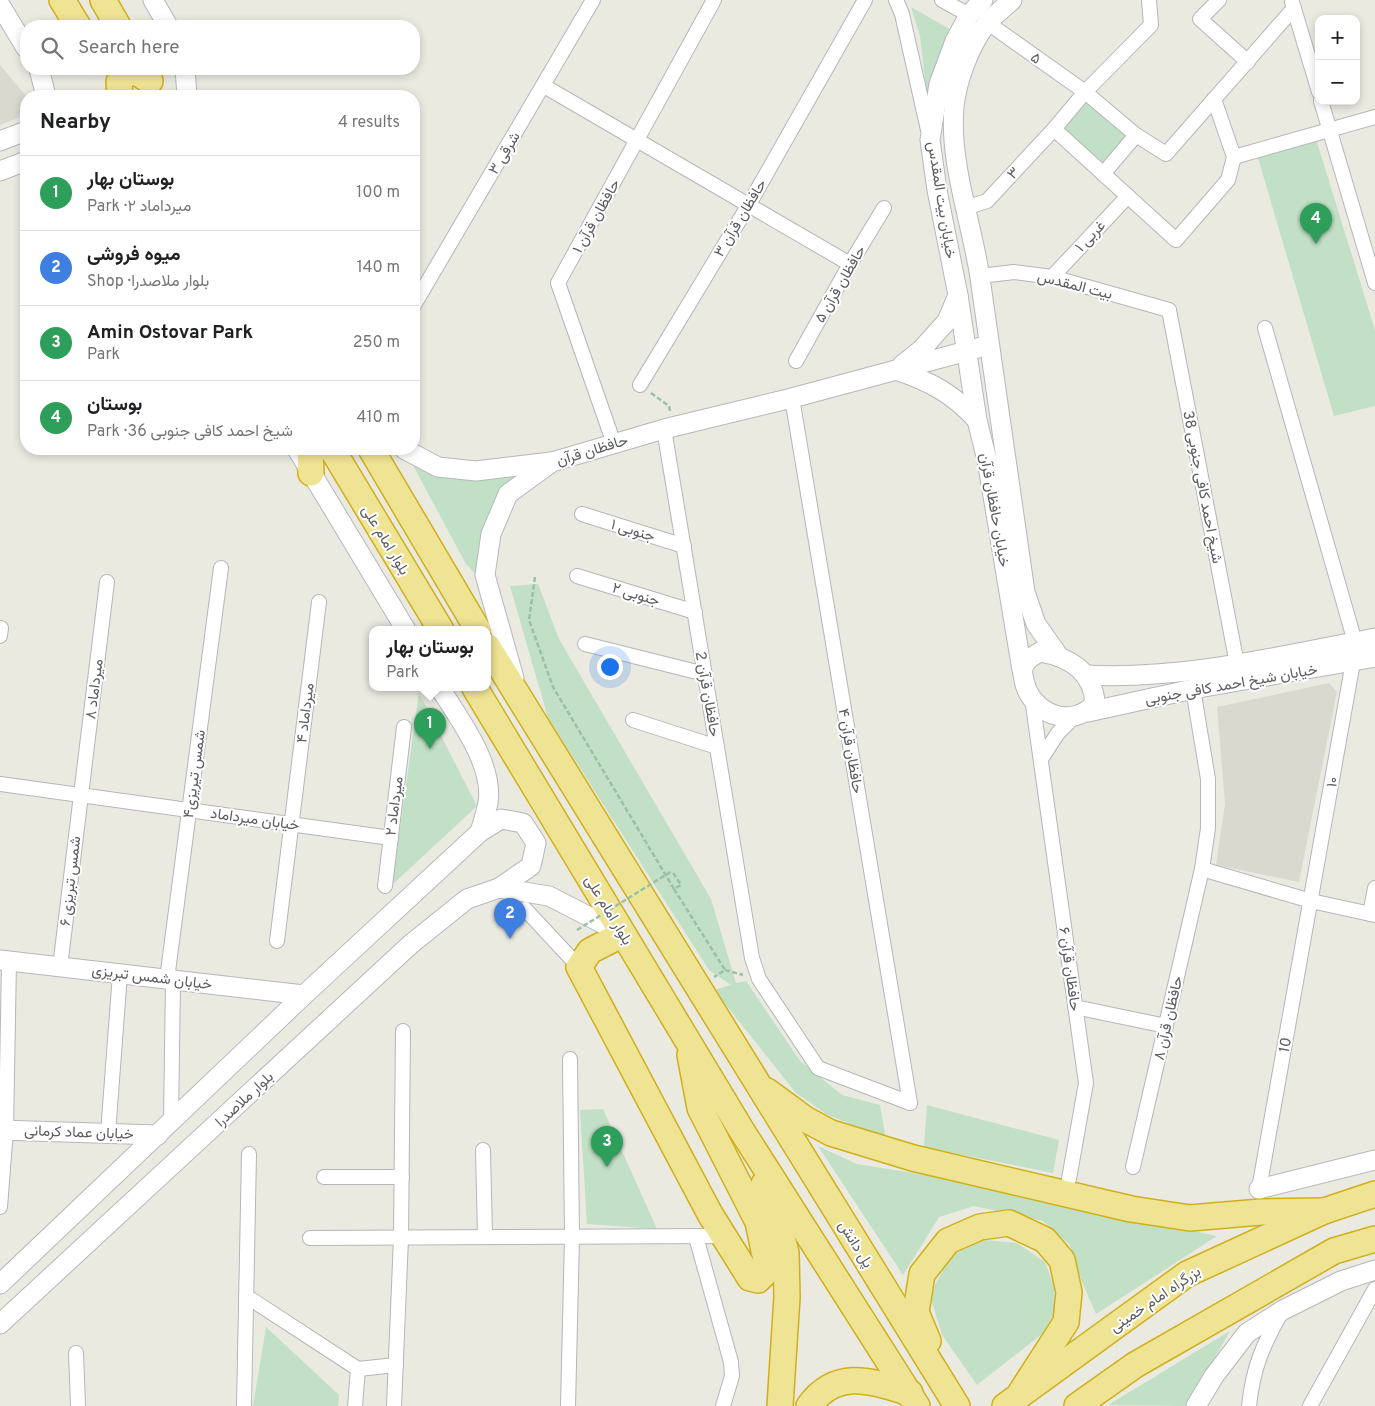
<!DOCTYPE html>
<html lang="en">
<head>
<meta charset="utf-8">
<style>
  body { margin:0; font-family:Overpass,Vazirmatn,sans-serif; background:#f6f6f6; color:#202124 }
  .controls { position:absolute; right:15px; top:15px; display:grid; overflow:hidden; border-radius:10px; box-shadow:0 2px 8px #0003 }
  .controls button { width:45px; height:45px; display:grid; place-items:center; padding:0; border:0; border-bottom:1px solid #e0e0e0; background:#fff; color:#202124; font:25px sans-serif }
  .you { position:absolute; left:609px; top:666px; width:18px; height:18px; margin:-12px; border:4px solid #fff; border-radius:50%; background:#1a73e8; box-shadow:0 0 0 8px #1a73e833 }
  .badge { display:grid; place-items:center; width:32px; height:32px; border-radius:50%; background:#0b8043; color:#fff; font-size:16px; font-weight:700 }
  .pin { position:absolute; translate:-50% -41px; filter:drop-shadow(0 1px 2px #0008) }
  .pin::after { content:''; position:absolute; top:26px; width:18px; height:15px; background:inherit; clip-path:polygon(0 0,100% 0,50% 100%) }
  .popup { position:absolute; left:369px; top:626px; width:122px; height:65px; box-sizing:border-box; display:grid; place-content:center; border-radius:10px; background:#fff; filter:drop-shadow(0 1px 4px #0005); font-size:16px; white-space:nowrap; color:#757577 }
  .popup b { font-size:19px; color:#202124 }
  .popup::after { content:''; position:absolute; left:50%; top:100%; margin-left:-10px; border:10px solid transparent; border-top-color:#fff }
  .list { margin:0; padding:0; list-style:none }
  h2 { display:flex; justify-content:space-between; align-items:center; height:65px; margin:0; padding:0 20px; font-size:21px }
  h2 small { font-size:16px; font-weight:400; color:#757577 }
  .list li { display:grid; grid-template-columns:32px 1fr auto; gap:15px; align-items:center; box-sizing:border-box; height:75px; padding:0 20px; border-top:1px solid #e0e0e0 }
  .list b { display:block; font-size:19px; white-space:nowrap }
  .list p { margin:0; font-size:16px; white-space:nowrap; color:#757577 }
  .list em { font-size:16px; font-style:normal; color:#757577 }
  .icon { flex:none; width:28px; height:28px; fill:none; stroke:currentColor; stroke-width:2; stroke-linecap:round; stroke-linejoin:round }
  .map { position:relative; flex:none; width:1375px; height:1406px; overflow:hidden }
  .search { position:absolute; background:#fff; box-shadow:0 2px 8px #0003; left:20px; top:20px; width:400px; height:55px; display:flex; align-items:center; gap:12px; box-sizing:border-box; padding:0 18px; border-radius:20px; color:#757577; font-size:19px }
  .panel { position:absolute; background:#fff; box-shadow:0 2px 8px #0003; left:20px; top:90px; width:400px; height:365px; border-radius:20px }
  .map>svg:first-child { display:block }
  .education { fill:#dad9d0 }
  .green { fill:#c1e0c5 }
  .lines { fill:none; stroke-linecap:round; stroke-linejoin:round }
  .street-casing { stroke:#b4b6ba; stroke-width:16 }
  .secondary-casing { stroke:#b5b7bc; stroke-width:21 }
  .highway-casing { stroke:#d1af1b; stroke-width:28 }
  .path { stroke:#9ac0aa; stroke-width:2.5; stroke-dasharray:5 2.5; stroke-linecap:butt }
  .street { stroke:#fff; stroke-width:14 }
  .secondary { stroke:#fff; stroke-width:19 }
  .highway { stroke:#efe494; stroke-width:25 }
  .path-bridge { stroke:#9ac0aa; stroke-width:2.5; stroke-dasharray:5 2.5; stroke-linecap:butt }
  .labels { text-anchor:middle; stroke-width:4; stroke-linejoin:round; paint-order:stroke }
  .street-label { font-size:15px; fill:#5a5c60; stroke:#fff }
</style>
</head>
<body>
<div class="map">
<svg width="1375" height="1406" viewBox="0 0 1375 1406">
  <rect width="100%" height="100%" fill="#ebeae1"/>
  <!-- education -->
  <g class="education">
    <path d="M 0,65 L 26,96 L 26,115 L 0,125 Z"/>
    <path d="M 1329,683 L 1337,692 L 1299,882 L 1216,865 L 1225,804 L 1217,707 Z"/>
  </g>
  <!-- green -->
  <g class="green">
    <path d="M 911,7 L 951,30 L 928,105 L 920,36 Z"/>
    <path d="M 1088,99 L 1128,134 L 1099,166 L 1060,131 Z"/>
    <path d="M 1316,139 L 1375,330 L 1375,406 L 1334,416 L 1258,158 Z"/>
    <path d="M 409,458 L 525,471 L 492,504 L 481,539 L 480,579 L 466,564 Z"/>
    <path d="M 538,584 L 559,639 L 711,899 L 736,983 L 746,981 L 800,1061 L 842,1095 L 880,1105 L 886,1139 L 826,1114 L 796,1093 L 714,990 L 731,985 L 709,970 L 548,718 L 510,586 Z"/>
    <path d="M 419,693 L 477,806 L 392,885 Z"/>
    <path d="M 927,1105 L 1059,1140 L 1053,1173 L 924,1147 Z"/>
    <path d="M 603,1109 L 657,1229 L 587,1224 L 580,1110 Z"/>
    <path d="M 818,1146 L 857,1164 L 938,1177 L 1217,1236 L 1096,1314 L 1082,1282 L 1070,1245 L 1043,1221 L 974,1206 L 939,1217 L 903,1275 Z"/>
    <path d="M 984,1240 L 1017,1243 L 1045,1262 L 1054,1287 L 1055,1312 L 1042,1334 L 977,1385 L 942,1335 L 930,1295 L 950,1256 Z"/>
    <path d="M 266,1327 L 339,1395 L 338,1406 L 253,1406 Z"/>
    <path d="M 1230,1331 L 1187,1406 L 1108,1405 Z"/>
  </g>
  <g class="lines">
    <!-- street casing -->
    <g class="street-casing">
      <g id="street">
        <path d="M 896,0 L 902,14 L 928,130"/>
        <path d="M 942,0 L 969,15"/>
        <path d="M 1219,0 L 1200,19 L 1248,62"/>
        <path d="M 1292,2 L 1319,92"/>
        <path d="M 988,23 L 1085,92 L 1136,135 L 1103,174"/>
        <path d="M 544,86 L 850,264"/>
        <path d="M 1214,99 L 1234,157"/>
        <path d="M 1321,101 L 1375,283"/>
        <path d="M 1054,129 L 1176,240 L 1228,180 L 1234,157 L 1375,117"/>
        <path d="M 1136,135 L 1166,154 L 1294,8"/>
        <path d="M 965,208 L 987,201 L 1054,129 L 1085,92 L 1151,25 L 1149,0"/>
        <path d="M 980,276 L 1014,272 L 1052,277 L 1169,310 L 1237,664"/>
        <path d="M 1052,277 L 1128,196"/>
        <path d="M 414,305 L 593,0"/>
        <path d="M 1265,328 L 1355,642"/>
        <path d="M 796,361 L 850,264 L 884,208"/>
        <path d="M 640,385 L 748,206 L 865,0"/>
        <path d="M 792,398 L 910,1103"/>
        <path d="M 664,429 L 752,958 L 759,979 L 818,1068 L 910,1103"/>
        <path d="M 614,444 L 558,283 L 714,0"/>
        <path d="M 582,514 L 684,546"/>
        <path d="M 577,576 L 695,612"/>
        <path d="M 0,636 L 1,628"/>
        <path d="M 585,644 L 705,674"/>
        <path d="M 1193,689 L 1208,779 L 1208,828 L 1202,869 L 1311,901 L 1375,915"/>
        <path d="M 1032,698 L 1086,1083 L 1069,1179"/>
        <path d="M 633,720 L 717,747"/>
        <path d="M 1041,759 L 1058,733 L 1074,717"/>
        <path d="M 0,784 L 391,838"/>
        <path d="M 385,886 L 404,727"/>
        <path d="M 525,909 L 579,967"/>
        <path d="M 1370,914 L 1375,888"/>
        <path d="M 277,941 L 319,602"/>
        <path d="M 60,967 L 107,582"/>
        <path d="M 167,979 L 221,568"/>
        <path d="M 1075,1007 L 1166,1026"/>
        <path d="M 171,1121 L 173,980"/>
        <path d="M 108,1133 L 120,974"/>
        <path d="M 483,1150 L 485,1237"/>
        <path d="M 1133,1167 L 1202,869"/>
        <path d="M 324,1177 L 402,1177"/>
        <path d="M 1259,1189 L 1353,662"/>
        <path d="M 0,1207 L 6,1130 L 9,961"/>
        <path d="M 696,1237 L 731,1362 L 732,1376 L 723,1406"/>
        <path d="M 310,1238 L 723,1236"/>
        <path d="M 246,1296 L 358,1369 L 396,1365"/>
        <path d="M 76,1353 L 78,1406"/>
        <path d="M 244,1406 L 249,1154"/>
        <path d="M 355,1406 L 358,1369"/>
        <path d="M 394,1406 L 401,1238 L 403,1031"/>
        <path d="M 568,1406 L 572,1237 L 570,1059"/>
        <path d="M 1249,1406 C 1253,1367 1263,1345 1282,1311"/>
        <path d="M 1310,1406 L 1375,1289"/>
      </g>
    </g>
    <!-- secondary casing -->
    <g class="secondary-casing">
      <g id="secondary">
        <path d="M 153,0 L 168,26"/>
        <path d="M 983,0 L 969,15 L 955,41 L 939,84 L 930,140 L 937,190 L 958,295 L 977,420 L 987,460 L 1022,670"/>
        <path d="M 1012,0 C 1004,8 994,15 987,23 C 970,45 957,79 954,107 C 949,163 972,223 980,278 C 996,383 1010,488 1025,592 L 1036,624 L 1058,655"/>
        <path d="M 0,5 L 26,48"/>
        <path d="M 39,69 L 46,96"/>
        <path d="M 185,69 L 187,96"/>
        <path d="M 0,141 L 26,131"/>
        <path d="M 0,171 L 26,161"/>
        <path d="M 902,365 L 921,350 L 947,321 L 958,295"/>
        <path d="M 896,370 C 931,382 952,393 977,420"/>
        <path d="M 297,449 L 406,630"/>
        <path d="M 404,449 L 438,467 L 476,471 L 551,462"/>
        <path d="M 1040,652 C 1069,657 1093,671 1095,703 C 1072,731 1030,713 1024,680 C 1023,676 1022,672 1023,668 C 1026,659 1033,656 1040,652 Z"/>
        <path d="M 1086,675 C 1183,680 1280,656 1375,638"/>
        <path d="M 514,678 L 485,575 L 491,534 L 508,494 L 552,462 L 664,429 L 792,398 L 989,345"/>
        <path d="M 440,688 C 459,719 494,764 488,803 C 486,812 483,823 480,832"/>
        <path d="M 1088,712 L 1193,689 L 1375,657"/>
        <path d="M 499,888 L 549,896 L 623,934"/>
        <path d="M 0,960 L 304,995"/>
        <path d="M 0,1130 L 158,1135"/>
        <path d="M 1259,1189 L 1375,1160"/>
        <path d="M 0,1284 L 304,995 L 480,832 L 501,819 L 523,823 L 536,843 L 531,866 L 499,888 L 467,899 L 411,944 L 0,1324"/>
        <path d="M 1196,1406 L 1214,1376 L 1247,1333 L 1283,1310 L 1341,1281 L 1375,1270"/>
      </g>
    </g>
    <!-- highway casing -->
    <g class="highway-casing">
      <g id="highway">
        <path d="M 62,0 L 78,26"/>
        <path d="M 103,0 L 118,26"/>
        <path d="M 120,96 L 119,82 L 126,73 L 138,73 L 150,81"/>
        <path d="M 310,449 L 311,473"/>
        <path d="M 332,449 L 441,630"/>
        <path d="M 371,449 L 478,630"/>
        <path d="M 488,647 L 957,1406"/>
        <path d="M 475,688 L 742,1131 L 917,1406"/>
        <path d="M 623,934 L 590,951 L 579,967 L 710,1214 L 750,1278 L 758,1280 L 765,1273 L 767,1265 L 758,1222 L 700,1108 L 690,1055"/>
        <path d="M 767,1091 L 805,1119 L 831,1133 L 913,1158 L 1131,1209 L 1190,1218 L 1261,1212 L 1324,1211"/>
        <path d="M 764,1184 L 775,1211 L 786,1253 L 787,1297 L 780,1406"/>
        <path d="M 928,1341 L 916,1312 L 922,1274 L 948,1241 L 980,1227 L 1009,1223 L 1045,1240 L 1062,1260 L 1069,1292 L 1066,1322 L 1021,1392"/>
        <path d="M 809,1406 C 837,1368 871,1381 910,1393"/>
        <path d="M 1005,1406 L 1187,1274 L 1324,1211 L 1375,1194"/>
        <path d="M 1077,1406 L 1135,1365 L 1334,1251 L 1375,1239"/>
      </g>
    </g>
    <!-- path -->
    <g class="path">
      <path d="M 651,393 L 669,406 L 670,411"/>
      <path d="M 535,577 L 529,620 L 553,687 L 674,889 L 681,885 L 672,871"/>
      <path d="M 674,889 L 725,970 L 714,977"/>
      <path d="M 725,970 L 743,975"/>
    </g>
    <!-- street -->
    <use href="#street" class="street"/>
    <!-- secondary -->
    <use href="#secondary" class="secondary"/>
    <!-- highway -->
    <use href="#highway" class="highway"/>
    <!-- path-bridge -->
    <path class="path-bridge" d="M 577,930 L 672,871"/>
  </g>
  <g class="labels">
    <!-- street labels -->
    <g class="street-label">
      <text transform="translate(1036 58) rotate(35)" y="5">۵</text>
      <text transform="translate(504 153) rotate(-59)" y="5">۳ شرقی</text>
      <text transform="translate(1013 173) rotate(-46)" y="5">۳</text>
      <text transform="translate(942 200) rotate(81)" y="5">خیابان بیت المقدس</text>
      <text transform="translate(596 216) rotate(-61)" y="5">حافظان قرآن ۱</text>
      <text transform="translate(740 218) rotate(-59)" y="5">حافظان قرآن ۳</text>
      <text transform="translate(1090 236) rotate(-47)" y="5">۱ غربی</text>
      <text transform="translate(840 284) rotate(-60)" y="5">حافظان قرآن ۵</text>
      <text transform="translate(1075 285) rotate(14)" y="5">بیت المقدس</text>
      <text transform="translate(592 450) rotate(-17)" y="5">حافظان قرآن</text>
      <text transform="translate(1203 487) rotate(79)" y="5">شیخ احمد کافی جنوبی 38</text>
      <text transform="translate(995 510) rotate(80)" y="5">خیابان حافظان قرآن</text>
      <text transform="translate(633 530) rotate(17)" y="5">جنوبی ۱</text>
      <text transform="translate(386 540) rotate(59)" y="5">بلوار امام علی</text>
      <text transform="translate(636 594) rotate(17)" y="5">جنوبی ۲</text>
      <text transform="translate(1231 684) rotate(-10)" y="5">خیابان شیخ احمد کافی جنوبی</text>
      <text transform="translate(94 689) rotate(-83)" y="5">میرداماد ۸</text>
      <text transform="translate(708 694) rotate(80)" y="5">حافظان قرآن 2</text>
      <text transform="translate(305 713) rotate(-83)" y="5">میرداماد ۴</text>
      <text transform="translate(851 751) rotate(80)" y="5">حافظان قرآن ۴</text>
      <text transform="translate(194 774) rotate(-82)" y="5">شمس تیریزی۴</text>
      <text transform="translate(1332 782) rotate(-80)" y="5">۱۰</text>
      <text transform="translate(394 806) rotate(-83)" y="5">میرداماد ۲</text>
      <text transform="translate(255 819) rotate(8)" y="5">خیابان میرداماد</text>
      <text transform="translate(70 881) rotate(-83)" y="5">شمس تبریزی ۶</text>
      <text transform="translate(609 910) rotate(59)" y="5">بلوار امام علی</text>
      <text transform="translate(1070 969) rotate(82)" y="5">حافظان قرآن ۶</text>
      <text transform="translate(152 977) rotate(7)" y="5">خیابان شمس تبریزی</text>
      <text transform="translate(1168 1018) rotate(-77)" y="5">حافظان قرآن ۸</text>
      <text transform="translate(1285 1045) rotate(-80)" y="5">10</text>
      <text transform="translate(244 1099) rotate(-43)" y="5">بلوار ملاصدرا</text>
      <text transform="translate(79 1132) rotate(2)" y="5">خیابان عماد کرمانی</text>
      <text transform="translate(856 1244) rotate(58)" y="5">پل دانش</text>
      <text transform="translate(1155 1299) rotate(-34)" y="5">بزرگراه امام خمینی</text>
    </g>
  </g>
</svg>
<div class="controls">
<button>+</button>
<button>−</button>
</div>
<div class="you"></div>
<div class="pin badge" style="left:430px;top:749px;background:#2e9e5b">1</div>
<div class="popup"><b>بوستان بهار</b>Park</div>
<div class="pin badge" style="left:510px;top:939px;background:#3f7fe0">2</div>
<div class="pin badge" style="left:607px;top:1167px;background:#2e9e5b">3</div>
<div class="pin badge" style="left:1316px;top:244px;background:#2e9e5b">4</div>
<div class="search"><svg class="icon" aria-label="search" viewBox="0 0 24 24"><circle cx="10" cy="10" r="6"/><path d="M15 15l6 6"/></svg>Search here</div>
<section class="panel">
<h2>Nearby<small>4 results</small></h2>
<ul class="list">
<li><span class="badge" style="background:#2e9e5b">1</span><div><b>بوستان بهار</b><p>Park · میرداماد ۲</p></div><em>100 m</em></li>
<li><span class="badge" style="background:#3f7fe0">2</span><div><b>میوه فروشی</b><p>Shop · بلوار ملاصدرا</p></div><em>140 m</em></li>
<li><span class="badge" style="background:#2e9e5b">3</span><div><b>Amin Ostovar Park</b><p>Park</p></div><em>250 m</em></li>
<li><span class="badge" style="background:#2e9e5b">4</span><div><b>بوستان</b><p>Park · شیخ احمد کافی جنوبی 36</p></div><em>410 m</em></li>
</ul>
</section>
</div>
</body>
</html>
